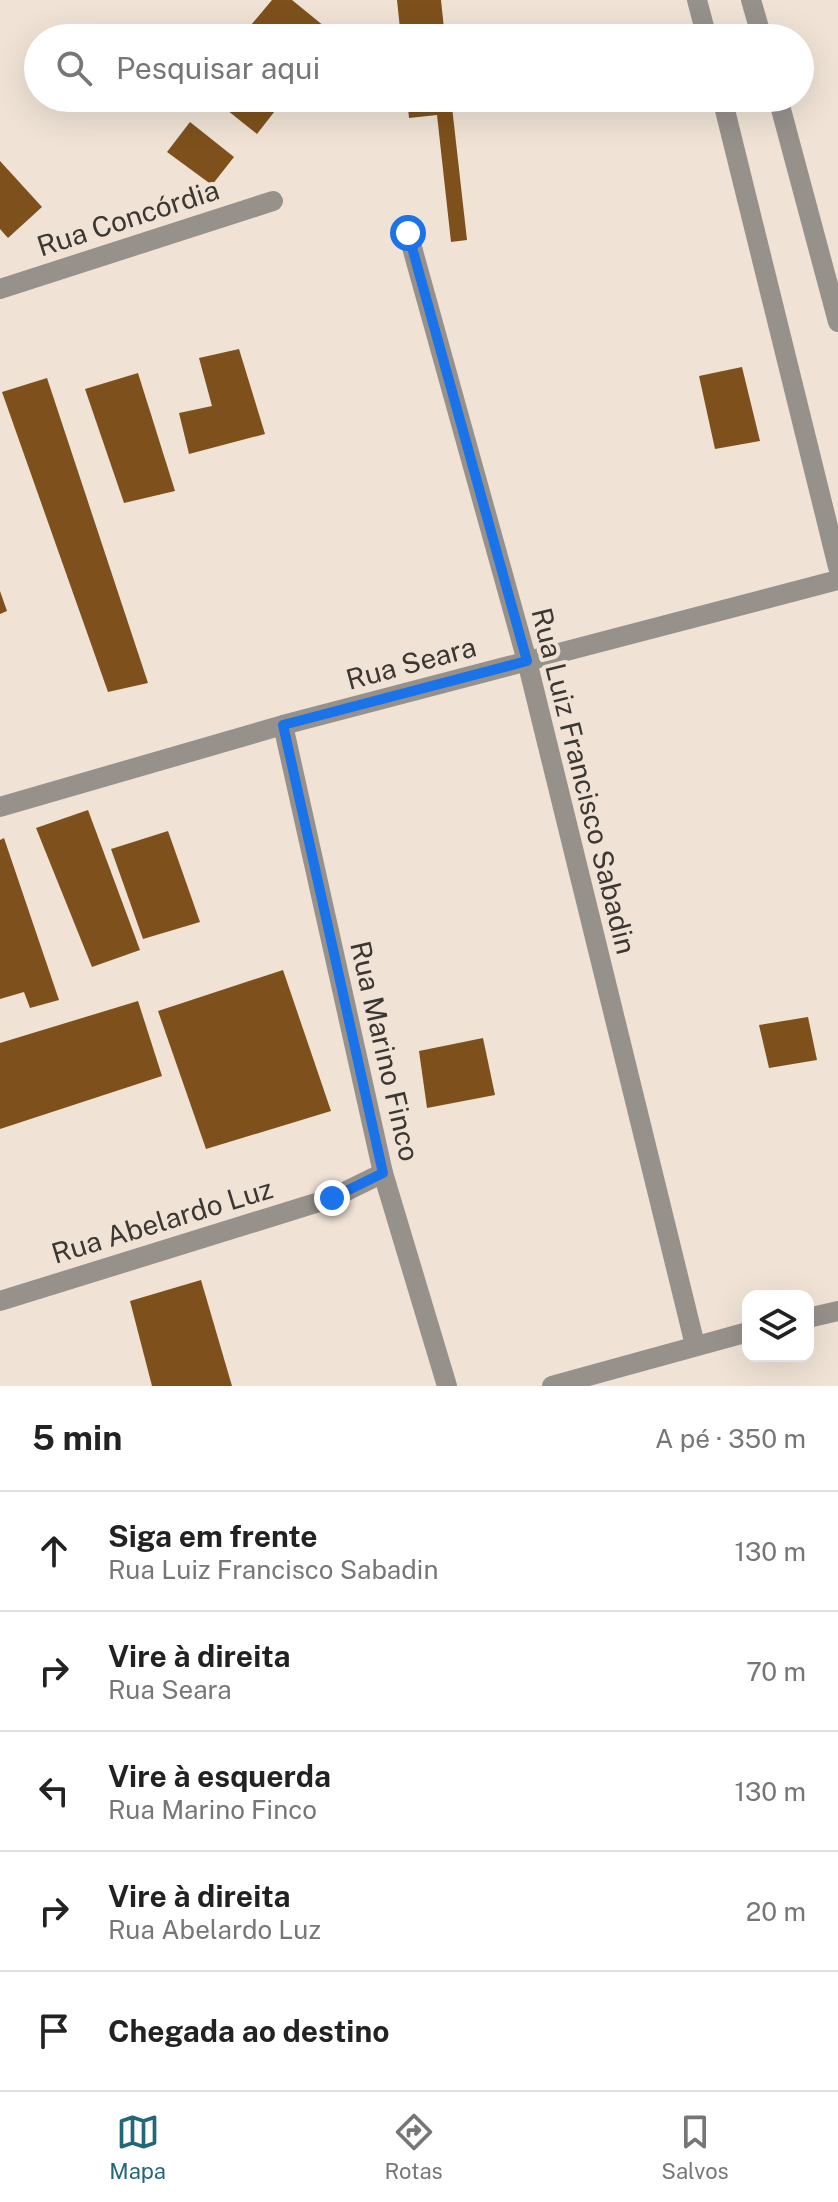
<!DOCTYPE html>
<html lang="pt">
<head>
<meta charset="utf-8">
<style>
  body { margin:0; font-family:"Public Sans",sans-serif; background:#f6f6f6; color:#222 }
  .controls { position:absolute; right:24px; bottom:24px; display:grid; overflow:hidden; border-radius:16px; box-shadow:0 8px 32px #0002 }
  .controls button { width:72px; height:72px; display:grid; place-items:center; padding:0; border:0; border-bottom:2px solid #e0e0e0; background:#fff; color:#222; font:40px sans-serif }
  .stop { position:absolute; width:24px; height:24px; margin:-18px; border:6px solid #1a73e8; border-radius:50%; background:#fff }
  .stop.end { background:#1a73e8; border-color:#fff; box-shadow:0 2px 8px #0008 }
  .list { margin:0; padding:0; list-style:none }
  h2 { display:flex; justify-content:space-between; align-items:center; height:104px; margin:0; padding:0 32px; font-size:34px }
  h2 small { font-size:26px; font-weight:400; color:#767676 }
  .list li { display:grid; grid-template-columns:52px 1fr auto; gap:24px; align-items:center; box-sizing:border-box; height:120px; padding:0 32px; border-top:2px solid #e0e0e0 }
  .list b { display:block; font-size:30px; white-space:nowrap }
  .list p { margin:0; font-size:26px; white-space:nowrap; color:#767676 }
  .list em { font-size:26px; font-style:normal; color:#767676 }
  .icon { flex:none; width:44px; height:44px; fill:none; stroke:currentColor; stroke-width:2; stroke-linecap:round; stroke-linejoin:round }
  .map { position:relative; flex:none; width:838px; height:1386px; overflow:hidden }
  .search { position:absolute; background:#fff; box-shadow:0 8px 32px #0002; left:24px; right:24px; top:24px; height:88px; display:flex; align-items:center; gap:20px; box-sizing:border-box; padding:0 28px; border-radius:44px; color:#767676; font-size:30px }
  .sheet { height:704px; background:#fff }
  nav { display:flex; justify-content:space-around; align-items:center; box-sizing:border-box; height:112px; border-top:2px solid #e0e0e0; background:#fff; font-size:22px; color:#767676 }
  nav a { display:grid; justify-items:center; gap:4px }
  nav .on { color:#226878 }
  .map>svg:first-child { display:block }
  .building { fill:#7e511c }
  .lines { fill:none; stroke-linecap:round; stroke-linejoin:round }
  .minor { stroke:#97918c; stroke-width:20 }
  .route { stroke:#1a73e8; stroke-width:10 }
  .labels { text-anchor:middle; stroke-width:8; stroke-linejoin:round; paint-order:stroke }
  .street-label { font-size:28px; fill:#3c3732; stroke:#f0e3d6 }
</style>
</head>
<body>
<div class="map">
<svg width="838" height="1386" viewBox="0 0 838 1386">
  <rect width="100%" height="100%" fill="#f0e3d6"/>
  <!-- building -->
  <g class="building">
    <path d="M 272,0 L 292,0 L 335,35 L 332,38 L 240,38 Z"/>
    <path d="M 397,0 L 441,0 L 445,38 L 401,38 Z"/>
    <path d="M 212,98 L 285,98 L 257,134 Z"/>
    <path d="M 407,98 L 451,98 L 467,240 L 451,242 L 437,115 L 409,118 Z"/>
    <path d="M 190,122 L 234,157 L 212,185 L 167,152 Z"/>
    <path d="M 0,161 L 42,207 L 8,238 L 0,229 Z"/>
    <path d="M 239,349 L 265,434 L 189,454 L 179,413 L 212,406 L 199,358 Z"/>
    <path d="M 742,367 L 760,441 L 715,449 L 699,376 Z"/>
    <path d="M 138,373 L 175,491 L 124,503 L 85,389 Z"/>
    <path d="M 47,378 L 148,683 L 108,692 L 2,392 Z"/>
    <path d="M 0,591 L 7,611 L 0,614 Z"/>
    <path d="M 88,810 L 140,950 L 92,967 L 36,828 Z"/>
    <path d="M 168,831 L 200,922 L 143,939 L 111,849 Z"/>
    <path d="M 4,838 L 59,1000 L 30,1008 L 24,992 L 0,999 L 0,840 Z"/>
    <path d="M 283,970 L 331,1111 L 206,1149 L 158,1011 Z"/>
    <path d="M 138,1001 L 162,1076 L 0,1129 L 0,1043 Z"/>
    <path d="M 808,1017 L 817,1060 L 769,1068 L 759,1025 Z"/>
    <path d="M 483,1038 L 495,1095 L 427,1108 L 419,1051 Z"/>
    <path d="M 201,1280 L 232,1386 L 152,1386 L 130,1301 Z"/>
  </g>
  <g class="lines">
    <!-- minor -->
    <g class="minor">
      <path d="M 697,0 L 707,38"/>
      <path d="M 751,0 L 762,38"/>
      <path d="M 722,98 L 838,567"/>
      <path d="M 778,98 L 838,322"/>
      <path d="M 408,233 L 527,661 L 695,1345"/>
      <path d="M 0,289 L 273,201"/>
      <path d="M 283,725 L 383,1173 L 447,1386"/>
      <path d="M 0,807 L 283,725 L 838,580"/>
      <path d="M 0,1301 L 332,1198 L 383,1173"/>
      <path d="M 808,1318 L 838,1311"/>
      <path d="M 552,1386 L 748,1332"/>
    </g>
  </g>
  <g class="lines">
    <!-- route -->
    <path class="route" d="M 332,1198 L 383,1173 L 283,725 L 527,661 L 408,233"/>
  </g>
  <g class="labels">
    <!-- street labels -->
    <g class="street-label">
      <text transform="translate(128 218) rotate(-18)" y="10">Rua Concórdia</text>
      <text transform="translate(411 663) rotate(-15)" y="10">Rua Seara</text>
      <text transform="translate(584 781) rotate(76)" y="10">Rua Luiz Francisco Sabadin</text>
      <text transform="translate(385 1051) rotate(77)" y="10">Rua Marino Finco</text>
      <text transform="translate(162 1221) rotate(-17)" y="10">Rua Abelardo Luz</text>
    </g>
  </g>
</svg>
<div class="controls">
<button><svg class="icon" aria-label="layers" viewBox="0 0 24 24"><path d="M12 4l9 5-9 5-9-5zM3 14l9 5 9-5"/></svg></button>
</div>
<div class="stop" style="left:408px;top:233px"></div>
<div class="stop end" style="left:332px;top:1198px"></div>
<div class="search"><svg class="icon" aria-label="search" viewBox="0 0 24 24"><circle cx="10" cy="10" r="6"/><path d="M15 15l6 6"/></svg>Pesquisar aqui</div>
</div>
<section class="sheet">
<h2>5 min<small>A pé · 350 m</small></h2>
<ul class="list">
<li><svg class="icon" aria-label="ahead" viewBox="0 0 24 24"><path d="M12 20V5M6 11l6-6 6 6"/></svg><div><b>Siga em frente</b><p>Rua Luiz Francisco Sabadin</p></div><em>130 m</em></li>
<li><svg class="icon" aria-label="right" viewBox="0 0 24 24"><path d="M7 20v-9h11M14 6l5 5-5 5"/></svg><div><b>Vire à direita</b><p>Rua Seara</p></div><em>70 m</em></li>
<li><svg class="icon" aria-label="left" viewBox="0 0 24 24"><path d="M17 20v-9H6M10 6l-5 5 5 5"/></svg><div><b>Vire à esquerda</b><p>Rua Marino Finco</p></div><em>130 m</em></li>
<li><svg class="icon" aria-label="right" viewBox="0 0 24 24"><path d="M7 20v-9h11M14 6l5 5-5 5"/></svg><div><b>Vire à direita</b><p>Rua Abelardo Luz</p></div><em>20 m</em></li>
<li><svg class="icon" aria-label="arrive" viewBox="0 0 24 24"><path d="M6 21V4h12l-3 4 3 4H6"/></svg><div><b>Chegada ao destino</b></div></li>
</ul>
</section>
<nav>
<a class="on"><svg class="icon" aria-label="map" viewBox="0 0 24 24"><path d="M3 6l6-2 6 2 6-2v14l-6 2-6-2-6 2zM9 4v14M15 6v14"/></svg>Mapa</a>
<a><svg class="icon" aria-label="directions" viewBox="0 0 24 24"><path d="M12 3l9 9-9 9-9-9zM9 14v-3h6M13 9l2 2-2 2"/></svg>Rotas</a>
<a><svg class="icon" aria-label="saved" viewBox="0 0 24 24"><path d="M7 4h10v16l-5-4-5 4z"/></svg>Salvos</a>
</nav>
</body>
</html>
